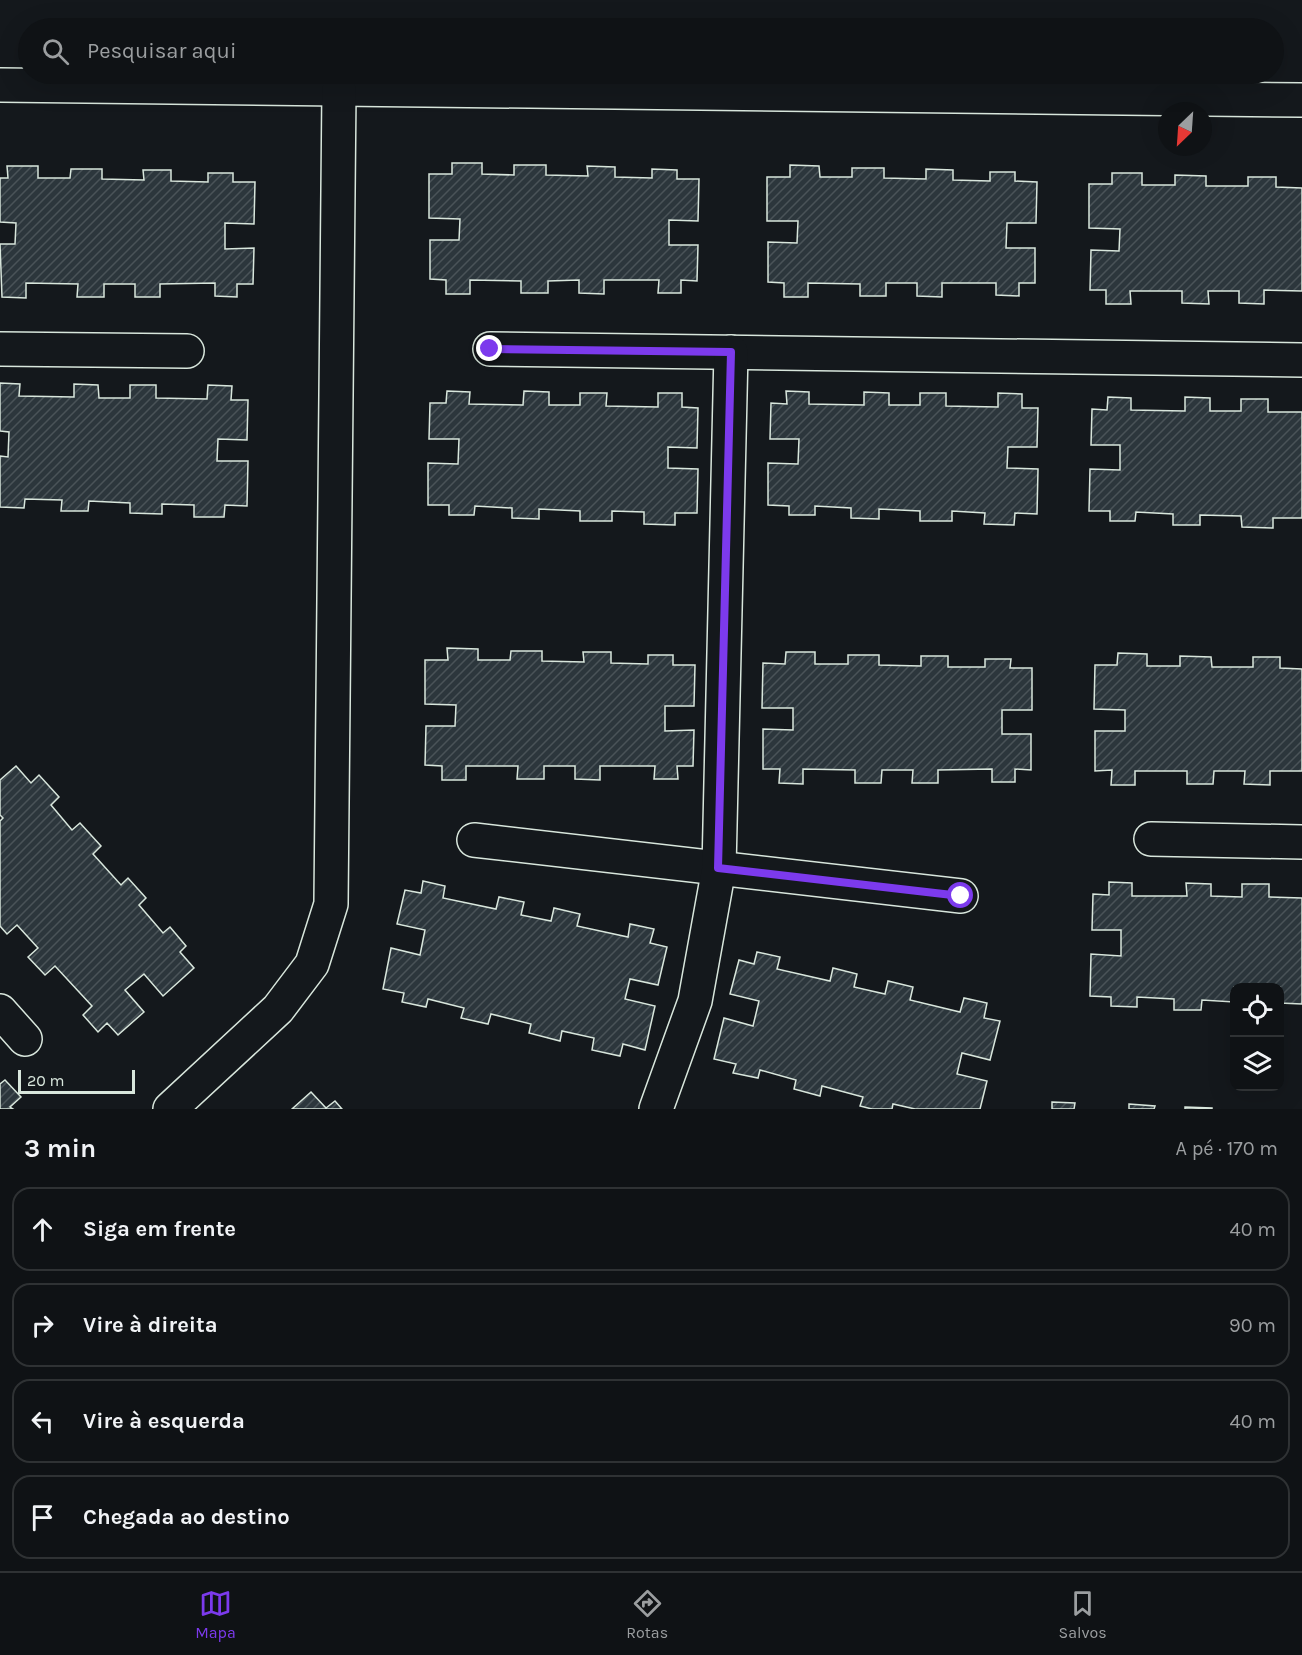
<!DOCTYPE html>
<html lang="pt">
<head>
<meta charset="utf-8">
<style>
  body { margin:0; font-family:Karla,sans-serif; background:#181b1e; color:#f1f3f6 }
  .controls { position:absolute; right:18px; bottom:18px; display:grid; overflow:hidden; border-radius:12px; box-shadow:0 6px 24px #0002 }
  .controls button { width:54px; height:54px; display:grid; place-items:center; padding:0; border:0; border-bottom:2px solid #2f3234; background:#0f1215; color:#f1f3f6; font:30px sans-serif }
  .compass { position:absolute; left:1158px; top:102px; width:54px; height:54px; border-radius:50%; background:#0f1215; box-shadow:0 6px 24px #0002; rotate:205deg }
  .scale { position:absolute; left:18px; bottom:15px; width:117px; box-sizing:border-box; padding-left:6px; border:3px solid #d8e6dc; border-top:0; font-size:16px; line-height:21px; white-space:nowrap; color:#d8e6dc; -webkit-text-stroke:4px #14181c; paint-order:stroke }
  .stop { position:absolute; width:18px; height:18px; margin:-14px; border:4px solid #7c3aed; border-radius:50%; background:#fff }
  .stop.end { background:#7c3aed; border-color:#fff; box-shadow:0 2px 6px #0008 }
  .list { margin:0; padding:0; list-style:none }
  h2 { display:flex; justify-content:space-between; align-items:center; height:78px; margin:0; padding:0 24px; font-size:26px }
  h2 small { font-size:20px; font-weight:400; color:#9b9ea0 }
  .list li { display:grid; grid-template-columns:39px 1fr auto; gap:18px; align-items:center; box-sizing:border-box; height:84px; margin:0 12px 12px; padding:0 12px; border:2px solid #2f3234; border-radius:18px }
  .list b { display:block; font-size:22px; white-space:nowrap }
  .list em { font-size:20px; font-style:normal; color:#9b9ea0 }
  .icon { flex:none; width:33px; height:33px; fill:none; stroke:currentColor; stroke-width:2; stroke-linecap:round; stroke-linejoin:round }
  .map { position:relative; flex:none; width:1302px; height:1109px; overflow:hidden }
  .search { position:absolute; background:#0f1215; box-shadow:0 6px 24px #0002; left:18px; right:18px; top:18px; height:66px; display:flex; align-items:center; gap:15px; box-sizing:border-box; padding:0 21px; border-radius:33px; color:#9b9ea0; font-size:22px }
  .sheet { height:462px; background:#0f1215 }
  nav { display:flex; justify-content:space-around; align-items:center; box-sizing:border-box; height:84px; border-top:2px solid #2f3234; background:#0f1215; font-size:16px; color:#9b9ea0 }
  nav a { display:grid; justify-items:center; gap:3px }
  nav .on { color:#7c3aed }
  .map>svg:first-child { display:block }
  .building { fill:url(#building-hatch); stroke:#d8e6dc; stroke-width:1.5 }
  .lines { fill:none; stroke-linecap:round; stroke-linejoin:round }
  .minor-casing { stroke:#d8e6dc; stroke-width:36 }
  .minor { stroke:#14181c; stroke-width:33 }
  .route { stroke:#7c3aed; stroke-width:8 }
</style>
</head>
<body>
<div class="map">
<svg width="1302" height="1109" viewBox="0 0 1302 1109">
  <defs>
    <pattern id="building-hatch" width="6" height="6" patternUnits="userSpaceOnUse" patternTransform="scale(1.5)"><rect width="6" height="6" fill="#2c363c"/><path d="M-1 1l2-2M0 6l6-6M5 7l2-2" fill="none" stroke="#4a5358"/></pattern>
  </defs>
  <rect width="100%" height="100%" fill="#14181c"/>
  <!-- building -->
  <g class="building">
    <path d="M 452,163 L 482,163 L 482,174 L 514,175 L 514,165 L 546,165 L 546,175 L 588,176 L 587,166 L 615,167 L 615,177 L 652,178 L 652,169 L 677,170 L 677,179 L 699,179 L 698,221 L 669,220 L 669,245 L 698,245 L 697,281 L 681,280 L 681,293 L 658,293 L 659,280 L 604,280 L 604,294 L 579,293 L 579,280 L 548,281 L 548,293 L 521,293 L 521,281 L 470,280 L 470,294 L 446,294 L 446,280 L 430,279 L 430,240 L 459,240 L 460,219 L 429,218 L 429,174 L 452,174 Z"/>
    <path d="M 790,165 L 819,166 L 820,177 L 852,177 L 852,168 L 884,168 L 884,178 L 926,179 L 926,169 L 953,170 L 953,180 L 990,181 L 990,172 L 1015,172 L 1015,181 L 1037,182 L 1036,223 L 1007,223 L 1006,248 L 1035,248 L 1035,283 L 1019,283 L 1019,296 L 996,295 L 996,283 L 942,283 L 942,297 L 917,296 L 917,283 L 886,283 L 886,296 L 860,296 L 860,284 L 808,283 L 808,297 L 784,297 L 784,283 L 768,282 L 768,242 L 797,243 L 798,221 L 767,221 L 767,177 L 790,177 Z"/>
    <path d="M 7,166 L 38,166 L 38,178 L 70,178 L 71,169 L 102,169 L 102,179 L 144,180 L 143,170 L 171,170 L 171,181 L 208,182 L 208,173 L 233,173 L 233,182 L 255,182 L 254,224 L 225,223 L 225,249 L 254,248 L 253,284 L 237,284 L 237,297 L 215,296 L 215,283 L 160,284 L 160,297 L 135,297 L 135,284 L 104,284 L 104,297 L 77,297 L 78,284 L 26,283 L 26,298 L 2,297 L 0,244 L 15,244 L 16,223 L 0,222 L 0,178 L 8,178 Z"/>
    <path d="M 1112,173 L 1142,173 L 1142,185 L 1175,185 L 1175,175 L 1206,176 L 1206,186 L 1248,186 L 1248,177 L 1276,177 L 1276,187 L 1302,188 L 1302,291 L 1264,290 L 1264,304 L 1239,303 L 1239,291 L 1208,291 L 1209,304 L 1182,303 L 1182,291 L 1130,291 L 1131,304 L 1106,304 L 1106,290 L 1090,290 L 1091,250 L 1119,251 L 1120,229 L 1089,228 L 1089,184 L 1112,184 Z"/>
    <path d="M 0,383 L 20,384 L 19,396 L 74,397 L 74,384 L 98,385 L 99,398 L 130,398 L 130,385 L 156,385 L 156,398 L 207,399 L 208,385 L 232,386 L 231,400 L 248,400 L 247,440 L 218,439 L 217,461 L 248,461 L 247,506 L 225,505 L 224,517 L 194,517 L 194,505 L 162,504 L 162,514 L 130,513 L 130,503 L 89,501 L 88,511 L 61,511 L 62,500 L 25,499 L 24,508 L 0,507 L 0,456 L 8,457 L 9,432 L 0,431 Z"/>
    <path d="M 447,391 L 470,392 L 469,404 L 523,405 L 524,391 L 549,392 L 549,405 L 580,405 L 580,393 L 607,393 L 606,406 L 658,407 L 658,393 L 682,393 L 682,407 L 698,408 L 697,448 L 668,447 L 668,468 L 698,469 L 697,513 L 675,513 L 675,525 L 644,524 L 644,512 L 612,511 L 612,521 L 580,521 L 580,511 L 539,509 L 539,519 L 512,518 L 512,508 L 475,506 L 474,515 L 449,515 L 449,505 L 428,505 L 428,463 L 458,464 L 459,439 L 429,439 L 430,403 L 446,403 Z"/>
    <path d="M 786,391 L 809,392 L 809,404 L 864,405 L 864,392 L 889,393 L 889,405 L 920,405 L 920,393 L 946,393 L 946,406 L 998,407 L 998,393 L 1022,394 L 1022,408 L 1038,408 L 1037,447 L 1008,447 L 1007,468 L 1038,469 L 1037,514 L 1015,513 L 1014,525 L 984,524 L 985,513 L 952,511 L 952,521 L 920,521 L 920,511 L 879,509 L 879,519 L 851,518 L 851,508 L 815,506 L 815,515 L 789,515 L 789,506 L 768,505 L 768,463 L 798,464 L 799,439 L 770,439 L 771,403 L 787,404 Z"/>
    <path d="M 1108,397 L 1131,398 L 1131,410 L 1185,411 L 1185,397 L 1210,398 L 1210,411 L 1241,411 L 1241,399 L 1268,399 L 1268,412 L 1302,412 L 1302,518 L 1273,518 L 1273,528 L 1242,527 L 1241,516 L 1200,515 L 1200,525 L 1173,525 L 1173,514 L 1136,512 L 1135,521 L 1110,521 L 1110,511 L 1089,511 L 1090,469 L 1120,470 L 1120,445 L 1091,445 L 1092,409 L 1107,410 Z"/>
    <path d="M 447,648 L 478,649 L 478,660 L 510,660 L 511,651 L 542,651 L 542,661 L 584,662 L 583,652 L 611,652 L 611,663 L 648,664 L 648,655 L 673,655 L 673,665 L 695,665 L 694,706 L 665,706 L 665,731 L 694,730 L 693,766 L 677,766 L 678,779 L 654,779 L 655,766 L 600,766 L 600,780 L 575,779 L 575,766 L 544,766 L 544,779 L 517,779 L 518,766 L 466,766 L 466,780 L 442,780 L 442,766 L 425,765 L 426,726 L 455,726 L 456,705 L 425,704 L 425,660 L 448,660 Z"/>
    <path d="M 786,652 L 815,652 L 815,664 L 848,664 L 848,655 L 879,655 L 879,665 L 921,666 L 921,656 L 948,656 L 948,667 L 985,667 L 985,659 L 1011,659 L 1010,668 L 1032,668 L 1032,710 L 1002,710 L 1002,734 L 1031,734 L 1031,770 L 1015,769 L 1015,782 L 992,782 L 992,769 L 938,770 L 938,783 L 912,783 L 913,770 L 882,770 L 881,783 L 855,783 L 855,770 L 803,769 L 803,784 L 779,783 L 780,769 L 763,769 L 763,729 L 793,730 L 793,708 L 762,708 L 763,663 L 785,664 Z"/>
    <path d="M 1118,653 L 1147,654 L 1147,666 L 1180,666 L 1180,656 L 1211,657 L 1212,667 L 1253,667 L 1253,657 L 1280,657 L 1280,668 L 1302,669 L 1302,771 L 1270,771 L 1270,785 L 1244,784 L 1245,771 L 1214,771 L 1213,784 L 1187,784 L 1187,771 L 1135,771 L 1135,785 L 1111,785 L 1112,770 L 1095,771 L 1095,731 L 1125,731 L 1125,710 L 1094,709 L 1095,665 L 1117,665 Z"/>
    <path d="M 16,766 L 31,783 L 39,775 L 59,797 L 51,805 L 72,830 L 80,823 L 101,846 L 93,854 L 121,885 L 128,878 L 146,898 L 139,905 L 163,933 L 170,927 L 186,946 L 180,952 L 194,968 L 163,996 L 144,974 L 125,990 L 144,1012 L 118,1035 L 107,1023 L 98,1032 L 83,1015 L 92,1006 L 55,966 L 45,975 L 28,957 L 38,948 L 17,925 L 7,934 L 0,926 L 0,821 L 3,818 L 0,815 L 0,780 Z"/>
    <path d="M 423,881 L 445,886 L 443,898 L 496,909 L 499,897 L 524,902 L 521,915 L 551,921 L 554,908 L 580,914 L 577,926 L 628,937 L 630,924 L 654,929 L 650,943 L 667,947 L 658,985 L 630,979 L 625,999 L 655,1006 L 645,1050 L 623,1044 L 620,1056 L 592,1050 L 594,1038 L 562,1031 L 560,1041 L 529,1033 L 531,1024 L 491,1014 L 488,1024 L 461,1018 L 464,1008 L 428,999 L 426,1007 L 402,1002 L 404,993 L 383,989 L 391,948 L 420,955 L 425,930 L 397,924 L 405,890 L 421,893 Z"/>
    <path d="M 1109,882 L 1132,883 L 1132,896 L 1187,896 L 1186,883 L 1211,884 L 1211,896 L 1242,897 L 1242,884 L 1269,884 L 1269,897 L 1302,898 L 1302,1004 L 1280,1003 L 1280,987 L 1234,987 L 1234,1002 L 1202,1000 L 1201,1010 L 1174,1010 L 1174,999 L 1137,997 L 1137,1007 L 1111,1006 L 1111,997 L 1090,996 L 1091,954 L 1121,956 L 1121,930 L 1092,930 L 1093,894 L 1109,895 Z"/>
    <path d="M 757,952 L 780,957 L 777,969 L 830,981 L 833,968 L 857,974 L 854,987 L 885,994 L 888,981 L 913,987 L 910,1000 L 960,1012 L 964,998 L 987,1003 L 984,1018 L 1000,1021 L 990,1060 L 962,1053 L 957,1074 L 987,1081 L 980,1109 L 915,1109 L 893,1104 L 892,1109 L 872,1109 L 860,1106 L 863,1097 L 822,1086 L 820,1096 L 794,1089 L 796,1080 L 760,1070 L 758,1078 L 733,1073 L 736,1064 L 714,1059 L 724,1018 L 753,1026 L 759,1001 L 730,994 L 739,960 L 754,964 Z"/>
    <path d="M 5,1080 L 21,1097 L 10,1107 L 13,1109 L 0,1109 L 0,1084 Z"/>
    <path d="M 311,1092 L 326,1108 L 335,1101 L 342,1109 L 292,1109 Z"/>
    <path d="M 1052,1102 L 1075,1103 L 1074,1109 L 1052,1109 Z"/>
    <path d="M 1129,1104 L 1155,1106 L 1154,1109 L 1129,1109 Z"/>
    <path d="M 1185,1107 L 1212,1108 L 1212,1109 L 1185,1109 Z"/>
  </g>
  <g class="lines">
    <!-- minor casing -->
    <g class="minor-casing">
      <g id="minor">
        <path d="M 0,85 L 1302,100"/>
        <path d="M 0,349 L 187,351"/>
        <path d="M 490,349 L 1302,360"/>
        <path d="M 1151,839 L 1302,842"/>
        <path d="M 474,840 L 961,896"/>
        <path d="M 0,1011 L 25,1039"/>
        <path d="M 170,1109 L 278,1009 L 312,964 L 331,904 L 339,90"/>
        <path d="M 656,1109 L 695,1001 L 719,868 L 731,352"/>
      </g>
    </g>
    <!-- minor -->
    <use href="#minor" class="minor"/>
  </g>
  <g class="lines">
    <!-- route -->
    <path class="route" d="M 490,349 L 731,352 L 718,868 L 961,896"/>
  </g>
</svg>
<div class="controls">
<button><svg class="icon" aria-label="locate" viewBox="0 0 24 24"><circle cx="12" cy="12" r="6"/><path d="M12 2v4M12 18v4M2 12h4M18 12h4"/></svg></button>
<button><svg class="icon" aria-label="layers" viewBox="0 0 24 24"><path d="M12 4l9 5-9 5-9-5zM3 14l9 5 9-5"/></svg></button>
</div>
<svg class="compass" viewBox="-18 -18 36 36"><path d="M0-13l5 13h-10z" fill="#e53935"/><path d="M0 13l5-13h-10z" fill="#9b9ea0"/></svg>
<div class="scale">20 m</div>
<div class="stop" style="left:961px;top:896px"></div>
<div class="stop end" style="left:490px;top:349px"></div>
<div class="search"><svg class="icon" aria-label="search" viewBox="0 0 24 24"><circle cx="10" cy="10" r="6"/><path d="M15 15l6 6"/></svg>Pesquisar aqui</div>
</div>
<section class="sheet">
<h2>3 min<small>A pé · 170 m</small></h2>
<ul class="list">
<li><svg class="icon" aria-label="ahead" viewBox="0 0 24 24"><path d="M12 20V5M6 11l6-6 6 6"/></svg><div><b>Siga em frente</b></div><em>40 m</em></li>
<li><svg class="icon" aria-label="right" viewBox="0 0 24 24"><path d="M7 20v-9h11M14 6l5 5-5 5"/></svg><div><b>Vire à direita</b></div><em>90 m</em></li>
<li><svg class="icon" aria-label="left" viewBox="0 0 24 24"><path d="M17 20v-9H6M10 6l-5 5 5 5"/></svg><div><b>Vire à esquerda</b></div><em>40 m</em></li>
<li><svg class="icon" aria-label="arrive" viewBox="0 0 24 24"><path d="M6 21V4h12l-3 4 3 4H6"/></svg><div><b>Chegada ao destino</b></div></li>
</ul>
</section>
<nav>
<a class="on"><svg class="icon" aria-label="map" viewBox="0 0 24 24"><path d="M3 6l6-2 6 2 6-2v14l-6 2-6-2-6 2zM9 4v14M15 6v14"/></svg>Mapa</a>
<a><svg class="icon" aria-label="directions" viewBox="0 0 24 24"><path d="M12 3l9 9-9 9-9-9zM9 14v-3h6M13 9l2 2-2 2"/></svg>Rotas</a>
<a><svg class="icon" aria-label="saved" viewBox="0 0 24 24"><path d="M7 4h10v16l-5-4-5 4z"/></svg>Salvos</a>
</nav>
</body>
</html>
